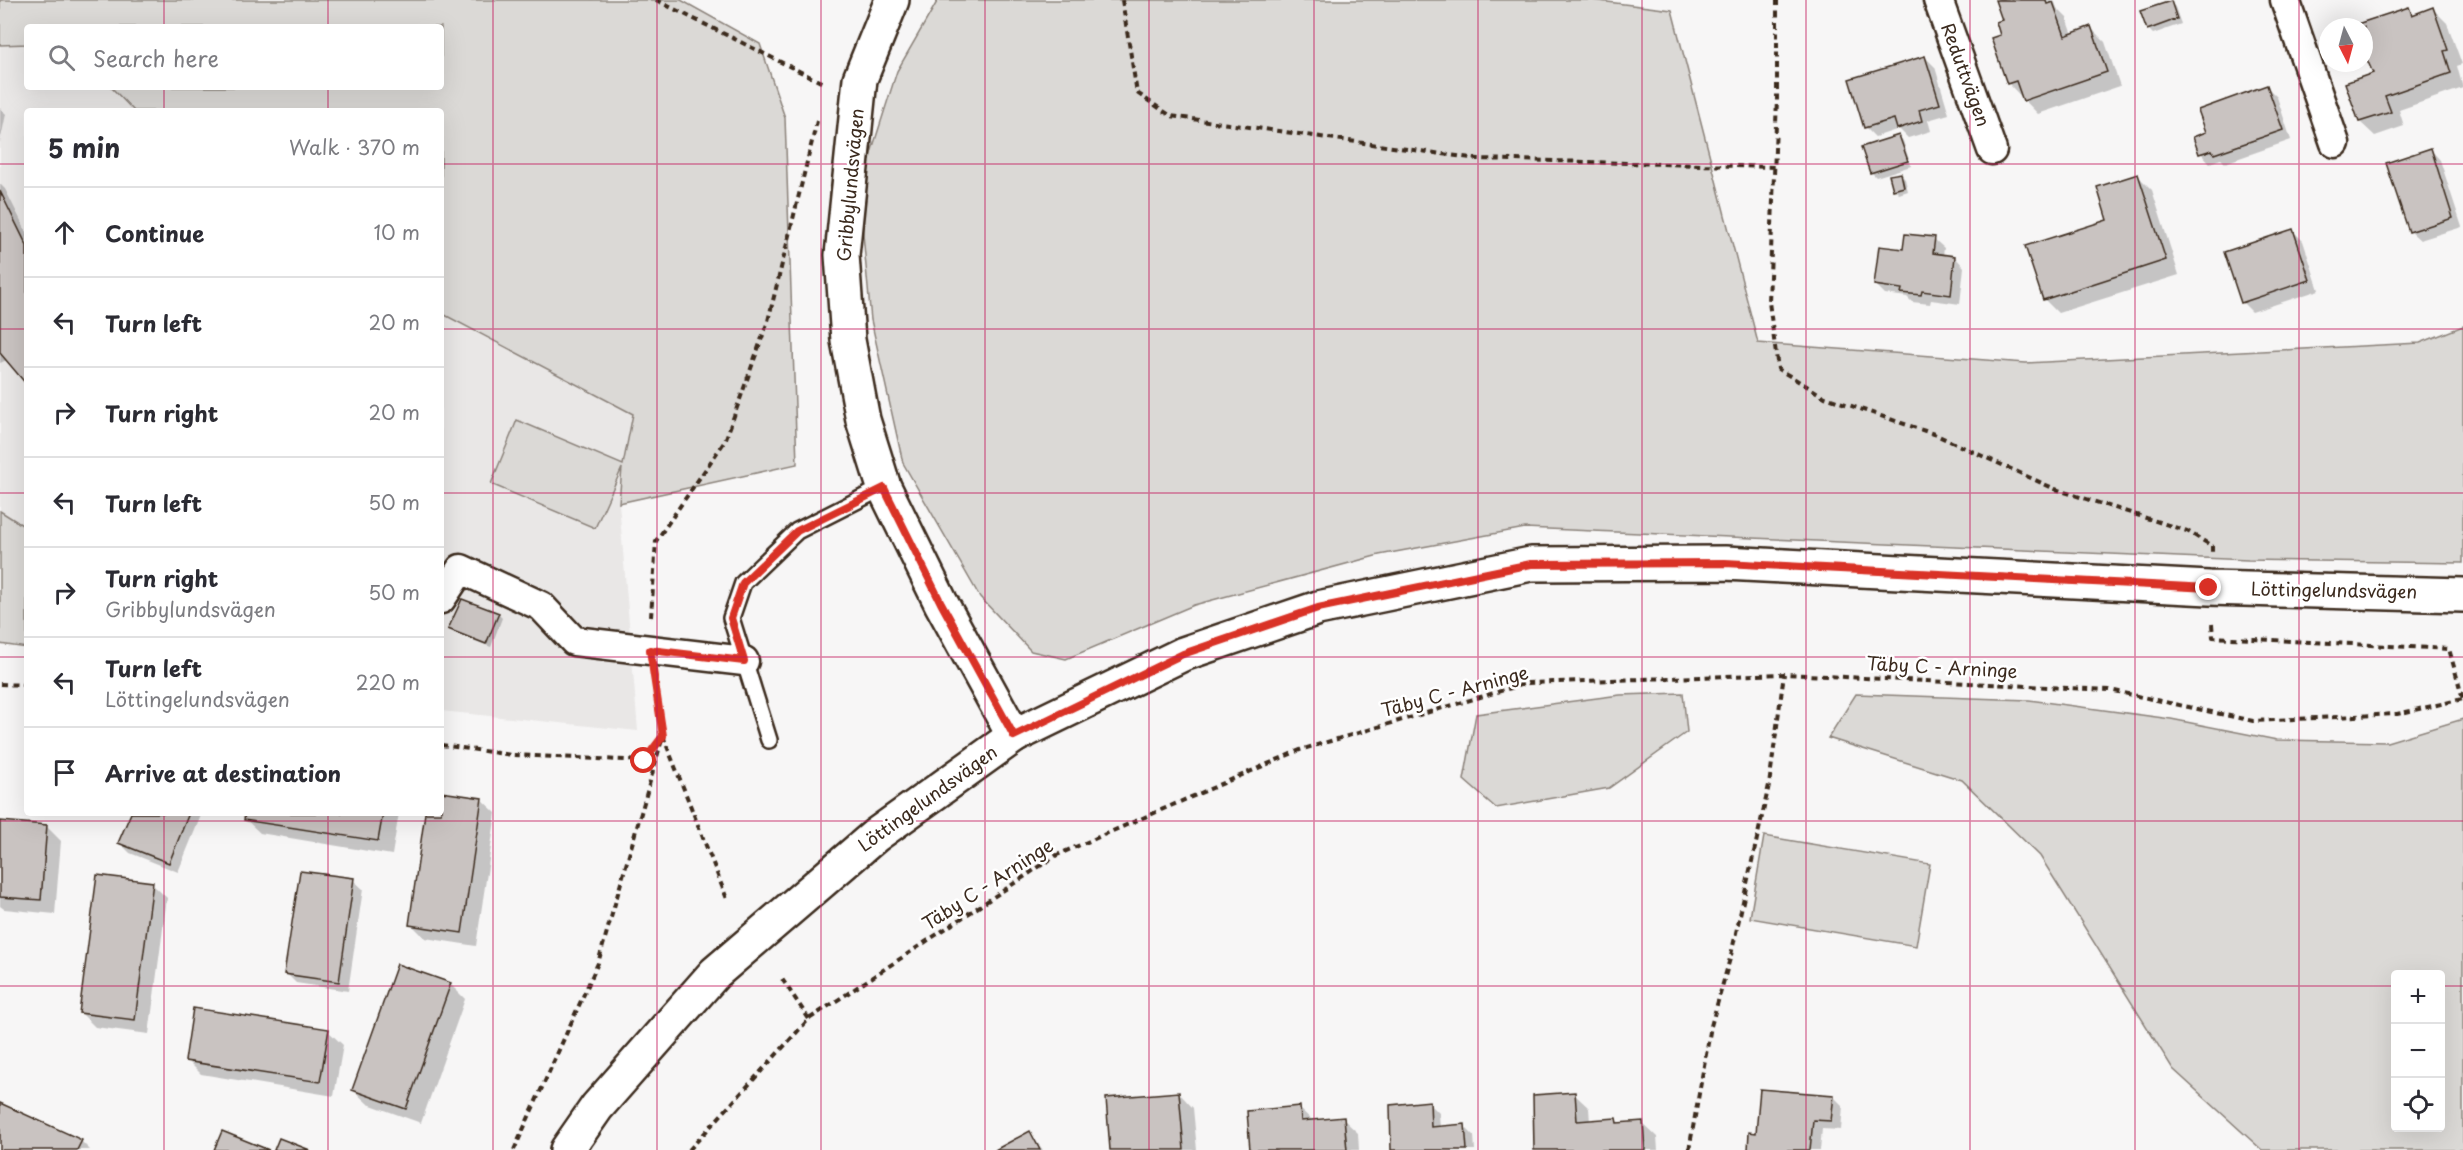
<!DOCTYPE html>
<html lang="en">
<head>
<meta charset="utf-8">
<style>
  body { margin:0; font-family:"Playpen Sans",sans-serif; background:#f2f2f3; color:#2b2b33 }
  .controls { position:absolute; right:18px; bottom:18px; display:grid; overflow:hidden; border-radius:6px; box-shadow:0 6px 24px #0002 }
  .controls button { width:54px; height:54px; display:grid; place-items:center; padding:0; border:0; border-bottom:2px solid #e1e1e2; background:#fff; color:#2b2b33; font:30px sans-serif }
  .compass { position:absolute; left:2319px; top:18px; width:54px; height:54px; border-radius:50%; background:#fff; box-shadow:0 6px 24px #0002; rotate:174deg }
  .stop { position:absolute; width:18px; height:18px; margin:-14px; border:4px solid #d93025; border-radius:50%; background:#fff }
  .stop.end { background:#d93025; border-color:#fff; box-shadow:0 2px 6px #0008 }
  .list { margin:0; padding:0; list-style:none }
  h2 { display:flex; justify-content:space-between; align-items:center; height:78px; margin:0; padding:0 24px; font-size:26px }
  h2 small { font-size:20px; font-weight:400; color:#7c7c81 }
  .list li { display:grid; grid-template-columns:39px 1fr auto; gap:18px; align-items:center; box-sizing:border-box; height:90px; padding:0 24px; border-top:2px solid #e1e1e2 }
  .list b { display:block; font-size:22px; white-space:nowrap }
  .list p { margin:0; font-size:20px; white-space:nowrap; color:#7c7c81 }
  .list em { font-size:20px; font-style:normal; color:#7c7c81 }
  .icon { flex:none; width:33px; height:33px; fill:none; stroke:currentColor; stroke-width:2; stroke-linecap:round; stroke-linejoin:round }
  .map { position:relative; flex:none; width:2463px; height:1150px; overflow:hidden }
  .search { position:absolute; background:#fff; box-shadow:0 6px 24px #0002; left:24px; top:24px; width:420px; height:66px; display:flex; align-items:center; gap:15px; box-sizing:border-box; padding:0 21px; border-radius:6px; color:#7c7c81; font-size:22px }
  .panel { position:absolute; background:#fff; box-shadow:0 6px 24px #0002; left:24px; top:108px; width:420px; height:708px; border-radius:6px }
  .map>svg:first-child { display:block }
  .built { fill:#e9e7e6 }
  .green { fill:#dbd9d6; stroke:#8b827a; stroke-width:1.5; fill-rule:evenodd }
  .shadow { fill:#0003 }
  .building { fill:#c9c3c1; stroke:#3b2a1e; stroke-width:1.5 }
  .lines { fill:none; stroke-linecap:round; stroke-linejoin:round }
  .service-casing { stroke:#3b2a1e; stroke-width:20 }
  .minor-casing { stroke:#3b2a1e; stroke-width:33 }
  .tertiary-casing { stroke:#3b2a1e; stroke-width:38 }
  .secondary-casing { stroke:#3b2a1e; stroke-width:38 }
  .path { stroke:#3b2a1e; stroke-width:4; stroke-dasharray:6 4.5; stroke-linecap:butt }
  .service { stroke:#fff; stroke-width:15 }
  .minor { stroke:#fff; stroke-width:28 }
  .tertiary { stroke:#fff; stroke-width:33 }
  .secondary { stroke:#fff; stroke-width:33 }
  .route { stroke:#d93025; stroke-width:8 }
  .grid { fill:none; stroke:#c2185b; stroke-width:1.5; stroke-opacity:0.55 }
  .labels { text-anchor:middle; stroke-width:5; stroke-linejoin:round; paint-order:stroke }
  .street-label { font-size:18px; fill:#3b2a1e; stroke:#fff }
</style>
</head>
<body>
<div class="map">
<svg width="2463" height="1150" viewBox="0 0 2463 1150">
  <rect width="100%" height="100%" fill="#f7f6f6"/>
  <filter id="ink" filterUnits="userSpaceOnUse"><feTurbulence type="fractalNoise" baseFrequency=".0167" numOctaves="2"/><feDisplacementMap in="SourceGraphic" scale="12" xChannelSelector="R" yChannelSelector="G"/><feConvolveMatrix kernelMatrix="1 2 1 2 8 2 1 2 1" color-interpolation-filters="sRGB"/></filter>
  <g filter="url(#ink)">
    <!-- built -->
    <g class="built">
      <path d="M 27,44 L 27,87 L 111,87 L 134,111 L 27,111 L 27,627 L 0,601 L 0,45 Z"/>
      <path d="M 441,313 L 633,414 L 619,503 L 638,731 L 441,711 Z"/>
    </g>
    <!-- green -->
    <g class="green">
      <path d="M 0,0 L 681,0 L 760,44 L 785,118 L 797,464 L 619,503 L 622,468 L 595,528 L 491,484 L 517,420 L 623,465 L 633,414 L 441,313 L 441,111 L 134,111 L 111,87 L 441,87 L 441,27 L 27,27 L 27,44 L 0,45 Z"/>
      <path d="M 938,0 L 1591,0 L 1672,10 L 1758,343 L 2026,363 L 2420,343 L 2463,326 L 2463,563 L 2248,560 L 1525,528 L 1379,555 L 1194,605 L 1066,659 L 1031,651 L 980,597 L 903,463 L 871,320 L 859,191 L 897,71 Z"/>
      <path d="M 0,511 L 27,528 L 27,648 L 0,644 Z"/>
      <path d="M 1683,693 L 1687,732 L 1609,788 L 1496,808 L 1464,780 L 1476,714 L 1620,695 Z"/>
      <path d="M 1856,694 L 2029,700 L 2171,719 L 2277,740 L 2387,742 L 2463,719 L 2463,1150 L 2262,1150 L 2173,1069 L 2040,856 L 1962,780 L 1828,738 ZM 2396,974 L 2440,974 L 2440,1128 L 2396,1128 Z"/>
      <path d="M 1764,836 L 1930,864 L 1916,946 L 1750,918 Z"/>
    </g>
    <!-- shadow -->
    <g class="shadow">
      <path d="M 1997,0 L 2054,0 L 2057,8 L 2067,18 L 2073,35 L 2091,28 L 2105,42 L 2120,86 L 2038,114 L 2008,83 L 2002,36 L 2004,20 Z"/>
      <path d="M 2171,3 L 2175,7 L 2181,24 L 2153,34 L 2148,29 Z"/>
      <path d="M 2409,8 L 2415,15 L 2433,9 L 2447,23 L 2462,64 L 2457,66 L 2463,88 L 2399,110 L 2404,126 L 2375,136 L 2360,122 L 2347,84 L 2375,74 L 2370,61 L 2364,55 L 2364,27 L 2354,27 Z"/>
      <path d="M 1925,57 L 1935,67 L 1949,114 L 1928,120 L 1931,131 L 1908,138 L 1899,129 L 1875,137 L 1865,127 Z"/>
      <path d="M 2267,87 L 2277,97 L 2291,140 L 2225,163 L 2221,159 L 2210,163 L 2201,153 L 2208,133 Z"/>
      <path d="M 0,108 L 6,114 L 0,143 Z"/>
      <path d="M 1899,136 L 1903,141 L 1911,166 L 1876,177 L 1871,172 Z"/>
      <path d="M 2431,150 L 2440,160 L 2462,227 L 2420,240 L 2410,231 Z"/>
      <path d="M 1900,174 L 1905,179 L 1908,191 L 1899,194 L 1894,189 Z"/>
      <path d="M 2138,176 L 2152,190 L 2179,275 L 2058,313 L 2044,299 L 2109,221 Z"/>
      <path d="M 0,184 L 5,189 L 27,233 L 27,384 L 7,360 L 0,363 Z"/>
      <path d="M 2293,231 L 2303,241 L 2319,290 L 2252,312 L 2242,302 Z"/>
      <path d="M 1934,239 L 1944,248 L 1943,256 L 1955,257 L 1964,267 L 1960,304 L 1931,300 L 1930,304 L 1912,302 L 1907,297 L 1885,294 L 1876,285 L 1905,251 Z"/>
      <path d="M 498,614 L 502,618 L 491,647 L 454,633 L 450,629 Z"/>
      <path d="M 441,793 L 481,799 L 496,813 L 476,946 L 425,938 L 411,924 L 427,813 L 441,813 Z"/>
      <path d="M 132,813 L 202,813 L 178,872 L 130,853 L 120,843 Z"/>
      <path d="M 246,813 L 399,813 L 392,855 L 260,833 L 245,819 Z"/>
      <path d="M 0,823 L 47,827 L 61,841 L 55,914 L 4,909 L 0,906 Z"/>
      <path d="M 353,880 L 363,889 L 348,991 L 296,983 L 286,973 Z"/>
      <path d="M 152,884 L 167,898 L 149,1034 L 95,1027 L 80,1012 Z"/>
      <path d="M 398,966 L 451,985 L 465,999 L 421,1123 L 368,1104 L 353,1090 Z"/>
      <path d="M 328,1031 L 343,1045 L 334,1096 L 201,1074 L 187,1060 Z"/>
      <path d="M 1179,1093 L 1193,1108 L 1197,1150 L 1112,1150 Z"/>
      <path d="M 1574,1094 L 1589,1108 L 1590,1122 L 1615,1120 L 1620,1124 L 1642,1123 L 1657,1137 L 1658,1150 L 1535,1150 Z"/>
      <path d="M 1833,1096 L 1843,1106 L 1841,1130 L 1822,1129 L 1820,1150 L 1749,1150 L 1757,1134 Z"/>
      <path d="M 1429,1103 L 1439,1113 L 1440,1128 L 1464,1126 L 1474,1136 L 1475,1150 L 1393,1150 Z"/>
      <path d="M 0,1104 L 81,1141 L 90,1150 L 0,1150 Z"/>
      <path d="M 1299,1108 L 1313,1121 L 1343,1119 L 1358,1133 L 1359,1150 L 1252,1150 Z"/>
      <path d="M 1030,1133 L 1043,1150 L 998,1150 Z"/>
    </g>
    <!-- building -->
    <g class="building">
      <path d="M 1995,0 L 2046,0 L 2047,4 L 2053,2 L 2065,36 L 2091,26 L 2107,72 L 2023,101 L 2016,81 L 2007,84 L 1991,38 L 2000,35 L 1996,22 L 2002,20 Z"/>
      <path d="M 2171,1 L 2177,19 L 2147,30 L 2140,11 Z"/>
      <path d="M 2409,7 L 2412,15 L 2433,7 L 2448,50 L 2444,51 L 2451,73 L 2385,96 L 2391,112 L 2359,122 L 2345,83 L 2373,73 L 2364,53 L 2364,27 L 2351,26 Z"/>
      <path d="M 1925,56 L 1940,104 L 1919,110 L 1922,121 L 1897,129 L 1894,119 L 1864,128 L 1849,79 Z"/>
      <path d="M 2267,85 L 2283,130 L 2214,154 L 2212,150 L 2199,154 L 2193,137 L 2206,132 L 2198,110 Z"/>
      <path d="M 1899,135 L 1908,161 L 1870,173 L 1861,147 Z"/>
      <path d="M 2431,148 L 2453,218 L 2409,232 L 2386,163 Z"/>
      <path d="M 1901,173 L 1904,187 L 1893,190 L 1889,175 Z"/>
      <path d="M 2138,174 L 2166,260 L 2043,300 L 2025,246 L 2107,220 L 2097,187 Z"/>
      <path d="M 0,191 L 27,246 L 27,385 L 0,353 Z"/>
      <path d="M 2293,229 L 2310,280 L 2241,303 L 2224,252 Z"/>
      <path d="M 1905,234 L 1935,237 L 1933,253 L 1955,256 L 1951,295 L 1922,291 L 1921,295 L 1901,293 L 1902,289 L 1874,285 L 1879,246 L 1903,249 Z"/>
      <path d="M 462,599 L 499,613 L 486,644 L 448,629 Z"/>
      <path d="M 441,792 L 482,798 L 462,933 L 409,925 L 425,813 L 441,813 Z"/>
      <path d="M 131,813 L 189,813 L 169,863 L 118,843 Z"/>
      <path d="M 245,813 L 383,813 L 378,841 L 244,820 Z"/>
      <path d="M 0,821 L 47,825 L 41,900 L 0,897 Z"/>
      <path d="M 300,871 L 354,878 L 339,982 L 284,974 Z"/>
      <path d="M 97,875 L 153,882 L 135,1020 L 79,1013 Z"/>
      <path d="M 397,964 L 451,983 L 406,1109 L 352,1090 Z"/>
      <path d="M 193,1008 L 329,1029 L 320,1082 L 185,1061 Z"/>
      <path d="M 1760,1089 L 1834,1095 L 1831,1121 L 1813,1120 L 1810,1150 L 1748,1150 L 1749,1132 L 1756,1133 Z"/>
      <path d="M 1179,1092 L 1184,1150 L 1110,1150 L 1106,1098 Z"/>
      <path d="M 1575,1092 L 1577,1121 L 1616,1118 L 1617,1123 L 1643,1121 L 1645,1150 L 1534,1150 L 1533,1095 Z"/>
      <path d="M 1430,1101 L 1431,1127 L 1465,1124 L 1467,1150 L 1391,1150 L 1390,1105 Z"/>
      <path d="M 0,1103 L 82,1140 L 77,1150 L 0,1150 Z"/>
      <path d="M 1300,1106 L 1301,1121 L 1344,1117 L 1347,1150 L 1250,1150 L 1247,1111 Z"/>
      <path d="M 222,1131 L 269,1150 L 214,1150 Z"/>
      <path d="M 1030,1131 L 1040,1150 L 995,1150 Z"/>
      <path d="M 279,1138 L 310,1150 L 274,1150 Z"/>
    </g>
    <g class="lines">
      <!-- service casing -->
      <g class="service-casing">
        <path id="service" d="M 769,740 L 731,618 L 743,583 L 797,531 L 884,487"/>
      </g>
      <!-- minor casing -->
      <g class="minor-casing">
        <g id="minor">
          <path d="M 1938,0 L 1992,150"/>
          <path d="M 2285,0 L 2335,143"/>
          <path d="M 441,599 L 461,569 L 541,606 L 574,641 L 744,661"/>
        </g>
      </g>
      <!-- tertiary casing -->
      <g class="tertiary-casing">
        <path id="tertiary" d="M 892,0 L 860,79 L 842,255 L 848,340 L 863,420 L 884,487 L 941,603 L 1014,736"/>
      </g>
      <!-- secondary casing -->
      <g class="secondary-casing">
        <path id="secondary" d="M 567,1150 L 597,1107 L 715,973 L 876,835 L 1014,736 L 1183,654 L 1318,608 L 1531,564 L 1725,563 L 2209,588 L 2463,595"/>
      </g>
      <!-- path -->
      <g class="path">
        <path d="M 656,0 L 825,84"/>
        <path d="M 1122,0 L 1137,93 L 1171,116 L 1478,159 L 1774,167"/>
        <path d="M 1777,0 L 1777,99 L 1769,302 L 1778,369 L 1825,397 L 1934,434 L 2055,489 L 2187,531 L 2212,546 L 2212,554"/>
        <path d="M 651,617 L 656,541 L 725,441 L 768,321 L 818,117"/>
        <path d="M 2212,624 L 2213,637 L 2449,649 L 2463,699"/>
        <path d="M 0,684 L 27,685"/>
        <path d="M 655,684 L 663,736 L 727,899"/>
        <path d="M 441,745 L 512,755 L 644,761 L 661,739"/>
        <path d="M 782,979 L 809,1019"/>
        <path d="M 514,1150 L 598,963 L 663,736"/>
        <path d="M 689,1150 L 809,1019 L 1057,855 L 1300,750 L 1528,683 L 1784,674 L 2110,690 L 2253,721 L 2397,714 L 2463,699"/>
        <path d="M 1689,1150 L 1711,1026 L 1731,955 L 1769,785 L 1784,674"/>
      </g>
      <!-- service -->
      <use href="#service" class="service"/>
      <!-- minor -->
      <use href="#minor" class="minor"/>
      <!-- tertiary -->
      <use href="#tertiary" class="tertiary"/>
      <!-- secondary -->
      <use href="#secondary" class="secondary"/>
    </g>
  </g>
  <g class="lines" filter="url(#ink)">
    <!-- route -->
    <path class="route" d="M 644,761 L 663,736 L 650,650 L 744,661 L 731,618 L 743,583 L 797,531 L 884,488 L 941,603 L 1014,736 L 1183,654 L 1318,608 L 1531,564 L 1725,563 L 2209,588"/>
  </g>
  <!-- grid -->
  <path class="grid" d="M 164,0 L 164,27M 328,0 L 328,27M 493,0 L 493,1150M 657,0 L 657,1150M 821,0 L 821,1150M 985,0 L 985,1150M 1149,0 L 1149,1150M 1314,0 L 1314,1150M 1478,0 L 1478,1150M 1642,0 L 1642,1150M 1806,0 L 1806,1150M 1970,0 L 1970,1150M 2135,0 L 2135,1150M 2299,0 L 2299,1150M 164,87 L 164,111M 328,87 L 328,111M 0,164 L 27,164M 441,164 L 2463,164M 0,329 L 27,329M 441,329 L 2463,329M 0,493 L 27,493M 441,493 L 2463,493M 0,657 L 27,657M 441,657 L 2463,657M 164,813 L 164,1150M 328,813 L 328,1150M 0,821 L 2463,821M 0,986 L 2396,986M 2440,986 L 2463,986"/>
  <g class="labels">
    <!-- street labels -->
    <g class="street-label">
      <text transform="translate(1965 75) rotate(70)" y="6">Reduttvägen</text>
      <text transform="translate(851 185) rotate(-85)" y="6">Gribbylundsvägen</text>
      <text transform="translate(2334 591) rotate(1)" y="6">Löttingelundsvägen</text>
      <text transform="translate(1942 668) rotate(3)" y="6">Täby C - Arninge</text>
      <text transform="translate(1455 692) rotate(-15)" y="6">Täby C - Arninge</text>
      <text transform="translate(928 799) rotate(-36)" y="6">Löttingelundsvägen</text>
      <text transform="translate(988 885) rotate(-33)" y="6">Täby C - Arninge</text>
    </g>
  </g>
</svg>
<div class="controls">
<button>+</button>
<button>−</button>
<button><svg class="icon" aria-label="locate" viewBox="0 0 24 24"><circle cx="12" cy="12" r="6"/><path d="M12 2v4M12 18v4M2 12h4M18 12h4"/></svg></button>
</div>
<svg class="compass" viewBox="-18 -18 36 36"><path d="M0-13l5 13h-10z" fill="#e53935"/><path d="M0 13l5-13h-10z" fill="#7c7c81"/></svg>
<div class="stop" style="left:644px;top:761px"></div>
<div class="stop end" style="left:2209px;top:588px"></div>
<div class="search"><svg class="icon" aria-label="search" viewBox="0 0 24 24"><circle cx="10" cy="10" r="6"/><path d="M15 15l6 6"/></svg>Search here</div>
<section class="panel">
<h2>5 min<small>Walk · 370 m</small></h2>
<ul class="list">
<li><svg class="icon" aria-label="ahead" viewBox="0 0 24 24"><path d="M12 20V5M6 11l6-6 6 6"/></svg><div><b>Continue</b></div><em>10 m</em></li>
<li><svg class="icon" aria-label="left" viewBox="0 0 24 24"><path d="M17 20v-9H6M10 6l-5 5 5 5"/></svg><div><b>Turn left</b></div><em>20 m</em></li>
<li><svg class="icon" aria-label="right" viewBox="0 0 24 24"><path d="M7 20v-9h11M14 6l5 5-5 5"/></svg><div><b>Turn right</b></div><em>20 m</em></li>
<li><svg class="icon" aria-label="left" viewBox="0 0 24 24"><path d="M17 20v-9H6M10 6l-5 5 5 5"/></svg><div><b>Turn left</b></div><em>50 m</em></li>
<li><svg class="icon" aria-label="right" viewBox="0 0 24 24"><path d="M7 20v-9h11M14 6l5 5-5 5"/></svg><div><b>Turn right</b><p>Gribbylundsvägen</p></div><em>50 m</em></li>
<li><svg class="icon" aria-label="left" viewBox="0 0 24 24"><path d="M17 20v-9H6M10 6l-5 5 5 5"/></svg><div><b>Turn left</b><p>Löttingelundsvägen</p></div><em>220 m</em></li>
<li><svg class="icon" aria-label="arrive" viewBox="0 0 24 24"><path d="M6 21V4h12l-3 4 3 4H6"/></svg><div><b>Arrive at destination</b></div></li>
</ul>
</section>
</div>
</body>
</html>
